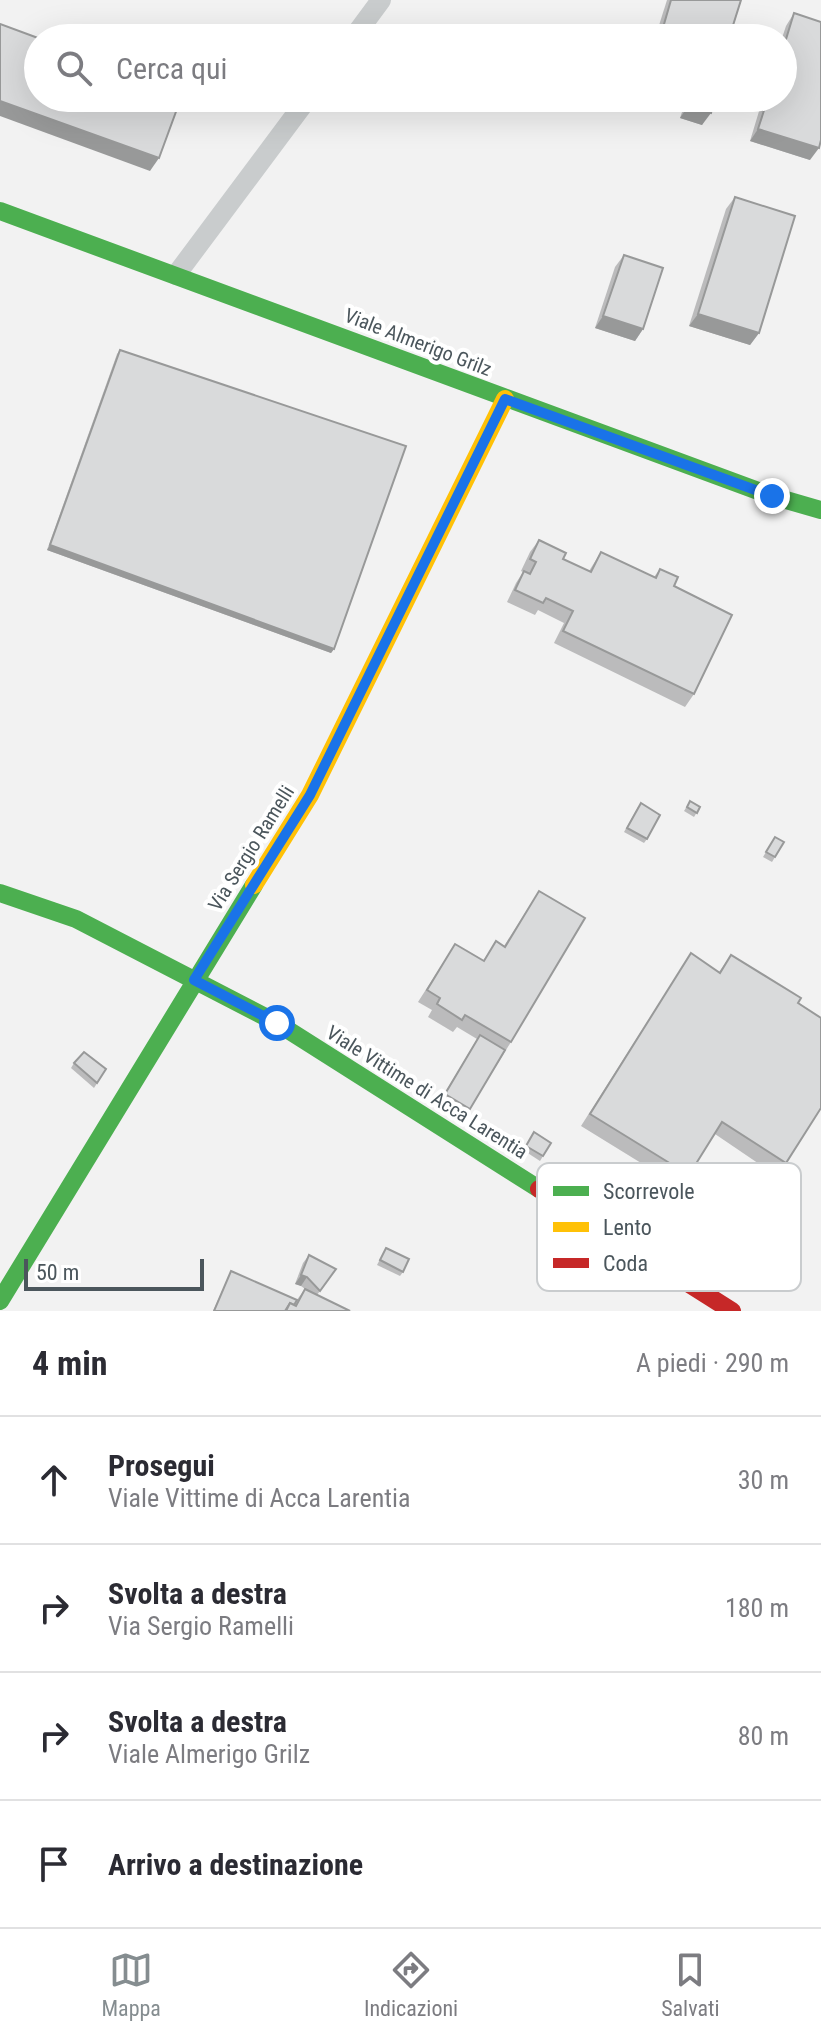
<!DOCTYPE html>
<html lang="it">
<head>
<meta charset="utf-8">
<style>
  body { margin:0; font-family:"Roboto Condensed",sans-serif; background:#f2f2f3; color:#2b2b33 }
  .scale { position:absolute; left:24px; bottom:20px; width:180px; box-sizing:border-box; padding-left:8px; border:4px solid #4b565c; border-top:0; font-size:22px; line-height:28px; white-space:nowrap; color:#4b565c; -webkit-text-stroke:6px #fff; paint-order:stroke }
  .stop { position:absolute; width:24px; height:24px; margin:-18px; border:6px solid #1a73e8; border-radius:50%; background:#fff }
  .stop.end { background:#1a73e8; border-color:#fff; box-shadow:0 2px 8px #0008 }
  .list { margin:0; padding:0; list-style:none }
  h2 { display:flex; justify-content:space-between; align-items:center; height:104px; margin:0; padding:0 32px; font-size:34px }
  h2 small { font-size:26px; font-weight:400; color:#7c7c81 }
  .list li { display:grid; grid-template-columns:52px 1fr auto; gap:24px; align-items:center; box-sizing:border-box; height:128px; padding:0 32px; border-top:2px solid #e1e1e2 }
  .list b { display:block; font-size:30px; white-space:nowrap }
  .list p { margin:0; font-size:26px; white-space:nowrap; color:#7c7c81 }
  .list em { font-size:26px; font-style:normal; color:#7c7c81 }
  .icon { flex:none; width:44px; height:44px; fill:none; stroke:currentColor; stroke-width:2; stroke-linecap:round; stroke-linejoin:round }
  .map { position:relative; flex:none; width:821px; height:1311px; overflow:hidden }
  .search { position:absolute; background:#fff; box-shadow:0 8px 32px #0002; left:24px; right:24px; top:24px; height:88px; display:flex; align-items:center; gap:20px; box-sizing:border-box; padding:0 28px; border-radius:44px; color:#7c7c81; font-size:30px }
  .sheet { height:616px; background:#fff }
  nav { display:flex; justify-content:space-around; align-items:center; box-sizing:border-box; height:112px; border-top:2px solid #e1e1e2; background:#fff; font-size:22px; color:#7c7c81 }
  nav a { display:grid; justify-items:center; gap:4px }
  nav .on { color:#858d90 }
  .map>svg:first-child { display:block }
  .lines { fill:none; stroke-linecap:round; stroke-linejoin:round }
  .street { stroke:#c9cccd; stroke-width:20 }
  .fast { stroke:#4caf50; stroke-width:18 }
  .slow { stroke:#ffc107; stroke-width:18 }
  .jam { stroke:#c62828; stroke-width:18 }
  .wall { fill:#bbbbbc }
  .shaded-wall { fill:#989999 }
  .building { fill:#d9dadb; stroke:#989999; stroke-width:2 }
  .route { stroke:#1a73e8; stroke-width:10 }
  .labels { text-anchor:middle; stroke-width:8; stroke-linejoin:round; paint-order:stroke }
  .street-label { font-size:20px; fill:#4b565c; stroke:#fff }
  .key { fill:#fff; stroke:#c9ccce; stroke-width:2 }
  .key-label { font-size:22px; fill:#4b565c }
</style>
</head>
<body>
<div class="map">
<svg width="821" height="1311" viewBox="0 0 821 1311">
  <rect width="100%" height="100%" fill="#f2f2f2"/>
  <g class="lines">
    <!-- street -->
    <g class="street">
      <path d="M 353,38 L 381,0"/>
      <path d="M 176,275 L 308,98"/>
    </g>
    <!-- fast -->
    <g class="fast">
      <path d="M 0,211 L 772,496 L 821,510"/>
      <path d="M 0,893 L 76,919 L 277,1023 L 539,1189"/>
      <path d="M 0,1301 L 254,885"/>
    </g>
    <!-- slow -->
    <path class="slow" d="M 254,885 L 310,795 L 505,399"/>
    <!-- jam -->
    <path class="jam" d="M 539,1189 L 732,1311"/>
  </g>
  <!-- wall -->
  <g class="wall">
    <path d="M 667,0 L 741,0 L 729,38 L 655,38 Z"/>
    <path d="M 794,13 L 810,160 L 750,141 L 763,98 L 783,98 L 783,38 L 782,38 L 786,26 Z"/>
    <path d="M 637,98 L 715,98 L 702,125 L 680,118 L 682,112 Z"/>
    <path d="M 735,197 L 759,333 L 750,345 L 689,326 L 726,209 Z"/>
    <path d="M 624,255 L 643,329 L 635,341 L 595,328 L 615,267 Z"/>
    <path d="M 120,350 L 334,649 L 331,653 L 47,550 L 117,354 Z"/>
    <path d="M 539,540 L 563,559 L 589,571 L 601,552 L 654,577 L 660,569 L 674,586 L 694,694 L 685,707 L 554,643 L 564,623 L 538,610 L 535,615 L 507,602 L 516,583 L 523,572 L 521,571 L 530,552 Z"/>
    <path d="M 690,801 L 700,807 L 694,817 L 684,811 Z"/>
    <path d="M 638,807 L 647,839 L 644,843 L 624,832 Z"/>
    <path d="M 775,837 L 784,842 L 772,862 L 763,857 Z"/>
    <path d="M 539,891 L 511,1042 L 467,1113 L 442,1098 L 477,1039 L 457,1027 L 453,1032 L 428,1017 L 432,1010 L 418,1002 L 455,944 L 483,961 L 496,941 L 504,946 Z"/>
    <path d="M 691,953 L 719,972 L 731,955 L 798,1003 L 786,1163 L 777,1176 L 715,1134 L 680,1187 L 581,1126 Z"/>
    <path d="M 74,1063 L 106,1069 L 94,1088 L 71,1068 Z"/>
    <path d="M 534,1132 L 551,1143 L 540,1161 L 523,1150 Z"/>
    <path d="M 386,1248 L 403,1272 L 400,1276 L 377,1265 Z"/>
    <path d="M 309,1255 L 336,1269 L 317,1295 L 350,1311 L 213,1311 L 231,1271 L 296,1301 L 305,1289 L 301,1286 L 295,1284 L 303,1263 Z"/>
  </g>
  <!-- shaded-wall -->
  <g class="shaded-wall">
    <path d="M 637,98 L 684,98 L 690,100 L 682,112 Z"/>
    <path d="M 0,101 L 159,158 L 150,171 L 0,116 Z"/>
    <path d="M 688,106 L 711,113 L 702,125 L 680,118 Z"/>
    <path d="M 758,129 L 819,148 L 810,160 L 750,141 Z"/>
    <path d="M 698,314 L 759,333 L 750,345 L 689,326 Z"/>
    <path d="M 603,316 L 643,329 L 635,341 L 595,328 Z"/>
    <path d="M 50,545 L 334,649 L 331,653 L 47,550 Z"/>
    <path d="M 301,1275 L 307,1277 L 301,1286 L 295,1284 Z"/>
  </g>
  <!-- building -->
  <g class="building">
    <path d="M 671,0 L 741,0 L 729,38 L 660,38 Z"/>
    <path d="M 794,13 L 821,22 L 821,140 L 819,148 L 758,129 L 768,98 L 783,98 L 783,49 Z"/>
    <path d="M 0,24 L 38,38 L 38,98 L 181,98 L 159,158 L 0,101 Z"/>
    <path d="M 684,98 L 715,98 L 711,113 L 688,106 L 690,100 Z"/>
    <path d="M 735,197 L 795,216 L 759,333 L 698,314 Z"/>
    <path d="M 624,255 L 663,268 L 643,329 L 603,316 Z"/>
    <path d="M 120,350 L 406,446 L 334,649 L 50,545 Z"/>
    <path d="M 539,540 L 566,553 L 563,559 L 591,572 L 601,552 L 656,578 L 660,569 L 678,577 L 674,586 L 732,615 L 694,694 L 563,631 L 573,611 L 546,598 L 543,603 L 515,590 L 524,571 L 530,574 L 536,562 L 530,559 Z"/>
    <path d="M 690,801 L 700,807 L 697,813 L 687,807 Z"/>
    <path d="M 641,803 L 660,815 L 647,839 L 627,828 Z"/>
    <path d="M 775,837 L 784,842 L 775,857 L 766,852 Z"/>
    <path d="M 539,891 L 585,918 L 511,1042 L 465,1015 L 462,1020 L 437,1004 L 440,998 L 427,990 L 455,944 L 484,961 L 496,941 L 505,947 Z"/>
    <path d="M 691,953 L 720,973 L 731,955 L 801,998 L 798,1003 L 821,1018 L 821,1108 L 786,1163 L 722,1122 L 689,1175 L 590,1114 Z"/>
    <path d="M 480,1035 L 505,1050 L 470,1109 L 445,1094 Z"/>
    <path d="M 84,1052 L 106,1069 L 97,1083 L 74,1063 Z"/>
    <path d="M 534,1132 L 551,1143 L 543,1156 L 526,1146 Z"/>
    <path d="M 386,1248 L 409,1259 L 403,1272 L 380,1260 Z"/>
    <path d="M 309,1255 L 336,1269 L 320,1291 L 307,1277 L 301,1275 Z"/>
    <path d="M 231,1271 L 297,1300 L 294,1305 L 290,1303 L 285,1311 L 214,1311 Z"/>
    <path d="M 305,1289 L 350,1311 L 286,1311 L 290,1303 L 296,1306 Z"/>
  </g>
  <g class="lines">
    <!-- route -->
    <path class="route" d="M 277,1023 L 194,980 L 310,795 L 505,399 L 772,496"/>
  </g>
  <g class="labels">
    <!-- street labels -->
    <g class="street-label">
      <text transform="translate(418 342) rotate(21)" y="7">Viale Almerigo Grilz</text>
      <text transform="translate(251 848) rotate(-58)" y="7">Via Sergio Ramelli</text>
      <text transform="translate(427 1092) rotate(32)" y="7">Viale Vittime di Acca Larentia</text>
    </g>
  </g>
  <!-- legend -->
  <rect x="537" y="1163" width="264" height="128" rx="12" class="key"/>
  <rect x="553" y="1186" width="36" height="10" fill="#4caf50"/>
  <rect x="553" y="1222" width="36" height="10" fill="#ffc107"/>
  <rect x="553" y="1258" width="36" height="10" fill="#c62828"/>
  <g class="key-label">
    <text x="603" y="1199">Scorrevole</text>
    <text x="603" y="1235">Lento</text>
    <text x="603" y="1271">Coda</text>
  </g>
</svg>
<div class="scale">50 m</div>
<div class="stop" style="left:277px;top:1023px"></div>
<div class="stop end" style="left:772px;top:496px"></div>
<div class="search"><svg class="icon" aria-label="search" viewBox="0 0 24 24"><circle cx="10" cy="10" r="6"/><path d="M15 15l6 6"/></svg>Cerca qui</div>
</div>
<section class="sheet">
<h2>4 min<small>A piedi · 290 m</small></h2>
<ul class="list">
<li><svg class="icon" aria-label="ahead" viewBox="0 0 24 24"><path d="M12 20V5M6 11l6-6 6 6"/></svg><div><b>Prosegui</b><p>Viale Vittime di Acca Larentia</p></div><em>30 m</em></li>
<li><svg class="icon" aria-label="right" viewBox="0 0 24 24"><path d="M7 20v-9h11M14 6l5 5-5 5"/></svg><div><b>Svolta a destra</b><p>Via Sergio Ramelli</p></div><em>180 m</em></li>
<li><svg class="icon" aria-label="right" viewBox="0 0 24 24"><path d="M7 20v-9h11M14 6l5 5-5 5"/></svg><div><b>Svolta a destra</b><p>Viale Almerigo Grilz</p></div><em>80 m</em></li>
<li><svg class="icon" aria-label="arrive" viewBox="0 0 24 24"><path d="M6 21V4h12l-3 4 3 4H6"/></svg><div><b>Arrivo a destinazione</b></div></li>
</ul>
</section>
<nav>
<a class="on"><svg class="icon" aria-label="map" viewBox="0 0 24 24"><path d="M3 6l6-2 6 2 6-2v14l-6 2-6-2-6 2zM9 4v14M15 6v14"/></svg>Mappa</a>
<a><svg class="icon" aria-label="directions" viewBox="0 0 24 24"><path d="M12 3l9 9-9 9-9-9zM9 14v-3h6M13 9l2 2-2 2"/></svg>Indicazioni</a>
<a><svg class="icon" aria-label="saved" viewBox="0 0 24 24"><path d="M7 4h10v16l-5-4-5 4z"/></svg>Salvati</a>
</nav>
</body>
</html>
